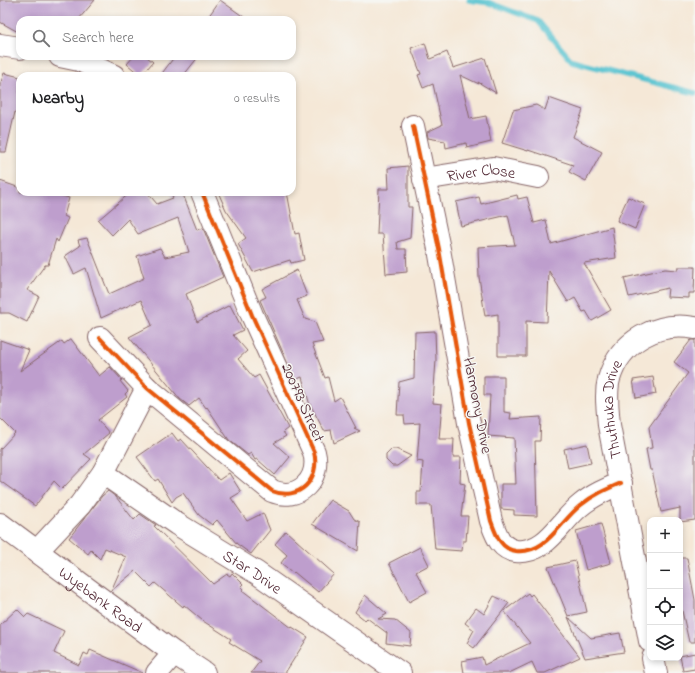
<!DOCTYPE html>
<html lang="en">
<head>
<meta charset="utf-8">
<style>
  body { margin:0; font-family:"Indie Flower",sans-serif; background:#f2f2f2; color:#202124 }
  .controls { position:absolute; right:12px; bottom:12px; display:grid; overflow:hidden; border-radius:8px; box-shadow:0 2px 6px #0003 }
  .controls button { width:36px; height:36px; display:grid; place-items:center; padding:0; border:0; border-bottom:1px solid #e0e0e0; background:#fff; color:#202124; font:20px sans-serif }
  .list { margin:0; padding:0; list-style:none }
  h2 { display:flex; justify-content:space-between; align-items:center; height:52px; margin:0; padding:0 16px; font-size:17px }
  h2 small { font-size:13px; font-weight:400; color:#757577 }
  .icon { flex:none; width:22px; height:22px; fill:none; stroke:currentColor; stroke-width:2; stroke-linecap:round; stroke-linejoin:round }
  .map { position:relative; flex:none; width:695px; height:673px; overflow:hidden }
  .search { position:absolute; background:#fff; box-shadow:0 2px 6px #0003; left:16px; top:16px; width:280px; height:44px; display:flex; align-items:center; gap:10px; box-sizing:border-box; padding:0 14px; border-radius:12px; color:#757577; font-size:15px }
  .panel { position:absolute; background:#fff; box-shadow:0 2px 6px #0003; left:16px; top:72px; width:280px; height:124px; border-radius:12px }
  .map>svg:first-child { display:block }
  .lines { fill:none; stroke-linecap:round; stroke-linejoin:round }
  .stream { stroke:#56c3d0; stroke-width:5.5 }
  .building { fill:#be9ecd }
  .minor-casing { stroke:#866567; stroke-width:24 }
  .minor { stroke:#fff; stroke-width:22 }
  .cycleway-casing { stroke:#f6f6f2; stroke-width:6 }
  .cycleway { stroke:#e8590c; stroke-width:4 }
  .labels { text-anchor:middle; stroke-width:3; stroke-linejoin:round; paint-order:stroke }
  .street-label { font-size:16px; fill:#4a1f2b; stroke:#f6f6f2 }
</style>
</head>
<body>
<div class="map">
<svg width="695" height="673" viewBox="0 0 695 673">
  <rect width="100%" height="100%" fill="#f6f6f2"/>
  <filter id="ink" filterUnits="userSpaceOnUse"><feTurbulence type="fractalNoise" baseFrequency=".025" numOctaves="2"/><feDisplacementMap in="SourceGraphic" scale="8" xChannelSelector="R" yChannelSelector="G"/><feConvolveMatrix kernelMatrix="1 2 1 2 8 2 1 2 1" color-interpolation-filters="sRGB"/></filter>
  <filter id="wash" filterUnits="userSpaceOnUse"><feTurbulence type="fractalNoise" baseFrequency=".012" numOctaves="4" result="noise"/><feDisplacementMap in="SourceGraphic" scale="16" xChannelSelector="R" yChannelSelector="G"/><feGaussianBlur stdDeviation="0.9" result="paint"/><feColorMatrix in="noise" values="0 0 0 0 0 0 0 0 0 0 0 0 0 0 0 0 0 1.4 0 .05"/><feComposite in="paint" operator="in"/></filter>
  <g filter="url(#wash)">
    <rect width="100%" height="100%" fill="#f5e8d7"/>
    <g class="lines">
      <!-- stream -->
      <path class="stream" d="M 469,0 L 490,3 L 538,21 L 572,61 L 695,93"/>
    </g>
    <g id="blocks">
      <!-- building -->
      <g class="building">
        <path d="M 0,0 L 95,0 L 78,20 L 20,20 L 20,33 L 0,22 Z"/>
        <path d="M 220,0 L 248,20 L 206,20 Z"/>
        <path d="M 425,43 L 430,59 L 447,52 L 453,68 L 485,58 L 496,93 L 478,82 L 479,84 L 460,75 L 470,119 L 486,116 L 491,142 L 467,148 L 466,143 L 446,148 L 445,141 L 428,138 L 427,132 L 442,125 L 433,84 L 423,88 L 418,75 L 421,74 L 411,48 Z"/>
        <path d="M 134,56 L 146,56 L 153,62 L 141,76 L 127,64 Z"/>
        <path d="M 175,56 L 199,56 L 183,76 L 160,76 Z"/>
        <path d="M 4,73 L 20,77 L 18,113 L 15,112 L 6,152 L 0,152 L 0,85 Z"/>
        <path d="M 549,98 L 583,110 L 573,137 L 602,152 L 586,181 L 569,172 L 573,165 L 528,150 L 528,151 L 502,143 L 513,110 L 536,105 L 545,110 Z"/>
        <path d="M 408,166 L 408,207 L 412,207 L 410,238 L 397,242 L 398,249 L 406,249 L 407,272 L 386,274 L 383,234 L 377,234 L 379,189 L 389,189 L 388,168 Z"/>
        <path d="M 0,181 L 20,188 L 20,192 L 50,192 L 69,198 L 64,216 L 68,218 L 58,242 L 56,239 L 48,265 L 45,265 L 27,290 L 39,296 L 27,322 L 9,313 L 0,313 Z"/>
        <path d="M 131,192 L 147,192 L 157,204 L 173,198 L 171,193 L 182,192 L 197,230 L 203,228 L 223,277 L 186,294 L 197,322 L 230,305 L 243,330 L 233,335 L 247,351 L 238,359 L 254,378 L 259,375 L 288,428 L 283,432 L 286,436 L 274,443 L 290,457 L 275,475 L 257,459 L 255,460 L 251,453 L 248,455 L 229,440 L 207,407 L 206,408 L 199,398 L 189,406 L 180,399 L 129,337 L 152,325 L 141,300 L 101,318 L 86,268 L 74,274 L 65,256 L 80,246 L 78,240 L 87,238 L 109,294 L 144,278 L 137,256 L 160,248 L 165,257 L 189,252 L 178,218 L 138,234 L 128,219 L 112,235 L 98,220 Z"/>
        <path d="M 218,192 L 287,192 L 295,234 L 299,233 L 304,260 L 291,263 L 290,260 L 253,272 L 238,244 L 246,238 L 226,210 Z"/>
        <path d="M 517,195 L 518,199 L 527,197 L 534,223 L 546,220 L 551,244 L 612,227 L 616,258 L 584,263 L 611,310 L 592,321 L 586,311 L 583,312 L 575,298 L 568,302 L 549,271 L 547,322 L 526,321 L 526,356 L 498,356 L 498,314 L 485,316 L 479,277 L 478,247 L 515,245 L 508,215 L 461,226 L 456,202 L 479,197 L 481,204 Z"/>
        <path d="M 628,197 L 645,204 L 635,229 L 617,221 Z"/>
        <path d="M 678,267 L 695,267 L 694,293 L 689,293 L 689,298 L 667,297 L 668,288 L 629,297 L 624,278 L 665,269 L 678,270 Z"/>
        <path d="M 297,270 L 307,296 L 297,300 L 305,319 L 315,322 L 323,342 L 312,344 L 325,378 L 328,377 L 334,401 L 340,397 L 356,428 L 354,428 L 360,431 L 334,443 L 331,430 L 324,431 L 309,402 L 302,377 L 295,380 L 260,300 L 266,297 L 262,289 Z"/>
        <path d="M 435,331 L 436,360 L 433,403 L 442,404 L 439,439 L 454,439 L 453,457 L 461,457 L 460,483 L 465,484 L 461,516 L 468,516 L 466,541 L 463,541 L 462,551 L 435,549 L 431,505 L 417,505 L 417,492 L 421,492 L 423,462 L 417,461 L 420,423 L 405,424 L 404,415 L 397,415 L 399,382 L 414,378 L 415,332 Z"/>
        <path d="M 71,339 L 99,376 L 110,367 L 122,380 L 120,381 L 128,391 L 125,394 L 127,397 L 98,420 L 109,433 L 84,454 L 91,459 L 62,489 L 54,481 L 35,506 L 0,481 L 0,449 L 15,433 L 0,418 L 0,340 L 29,350 L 20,371 L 62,341 L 64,344 Z"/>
        <path d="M 691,340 L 695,340 L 695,520 L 680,522 L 680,508 L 661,512 L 652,470 L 650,470 L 646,449 L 652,448 L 649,427 L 688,373 L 674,362 Z"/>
        <path d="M 484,376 L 504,376 L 504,412 L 511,413 L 510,419 L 541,417 L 540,441 L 535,441 L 537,516 L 514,515 L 514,510 L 501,509 L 501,484 L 516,484 L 514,438 L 488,436 L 490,395 L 484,395 Z"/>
        <path d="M 653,377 L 656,394 L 636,398 L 633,380 Z"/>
        <path d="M 172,433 L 178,441 L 181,439 L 219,480 L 229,473 L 241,492 L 231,498 L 247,521 L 263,513 L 270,530 L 251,554 L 237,544 L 217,520 L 212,525 L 199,515 L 183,493 L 176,497 L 172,502 L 158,479 L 155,481 L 137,457 Z"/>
        <path d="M 587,444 L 591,463 L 568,468 L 564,449 Z"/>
        <path d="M 392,449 L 396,449 L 411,456 L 397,466 L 392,466 L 386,460 L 386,455 Z"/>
        <path d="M 108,491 L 116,497 L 134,520 L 140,514 L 156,525 L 154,526 L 213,584 L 227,574 L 230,576 L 232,573 L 243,584 L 241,586 L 244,589 L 242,590 L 292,628 L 292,627 L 308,637 L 285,673 L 251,673 L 260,661 L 229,642 L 231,639 L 203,621 L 184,605 L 183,607 L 155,583 L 151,587 L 135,571 L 111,591 L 126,557 L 105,548 L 100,559 L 91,550 L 88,554 L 69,538 L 102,496 Z"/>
        <path d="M 330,500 L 349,511 L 354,519 L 360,522 L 358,551 L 312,524 Z"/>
        <path d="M 601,524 L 611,563 L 586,570 L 576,531 Z"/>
        <path d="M 286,531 L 334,574 L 318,592 L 294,572 L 293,573 L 281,563 L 287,555 L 275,544 Z"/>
        <path d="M 420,547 L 429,565 L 416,572 L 427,592 L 409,602 L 389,563 Z"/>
        <path d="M 680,558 L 687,558 L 695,600 L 695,642 L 689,642 L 680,602 Z"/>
        <path d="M 575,561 L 587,612 L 568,616 L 548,567 Z"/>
        <path d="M 528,593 L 530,596 L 532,594 L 580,657 L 545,673 L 537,673 L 532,662 L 509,673 L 464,673 L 462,661 L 482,657 L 484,665 L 530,643 L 504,611 Z"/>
        <path d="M 365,595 L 387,614 L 378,619 L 395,620 L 411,633 L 410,646 L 386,643 L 387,633 L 367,618 L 365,620 L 355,612 Z"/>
        <path d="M 494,596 L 509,603 L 474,648 L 467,643 L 474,630 L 465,623 L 476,608 L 484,614 Z"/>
        <path d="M 17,609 L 25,617 L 28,614 L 64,631 L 54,653 L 79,665 L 84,653 L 88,655 L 90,650 L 143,673 L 0,673 L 0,625 Z"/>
        <path d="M 568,617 L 591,638 L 620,633 L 624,652 L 585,658 Z"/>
        <path d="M 695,653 L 695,669 L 683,671 L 680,656 Z"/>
      </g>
    </g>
  </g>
  <g filter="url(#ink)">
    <use href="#blocks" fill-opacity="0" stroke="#866567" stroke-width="1"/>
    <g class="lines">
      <!-- minor casing -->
      <g class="minor-casing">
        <g id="minor">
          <path d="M 0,45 L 20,48"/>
          <path d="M 60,56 L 79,60 L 114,76"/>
          <path d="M 413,126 L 439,249 L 469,423 L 491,521 C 496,534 500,549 516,551 C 547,554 560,521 581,505 C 593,495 607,489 621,483"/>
          <path id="s1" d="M 424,179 L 493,168 L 538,177"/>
          <path d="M 100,338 L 147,388 L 272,491 C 299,502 321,479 314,452 L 252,315 L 202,192"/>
          <path id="s2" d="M 103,473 L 177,524 L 257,573 L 400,673"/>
          <path id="s3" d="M 0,524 L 174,653 L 204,673"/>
          <path d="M 37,551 L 80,505 L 103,473 L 147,388"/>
          <path id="s4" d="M 650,641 L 609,425 C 608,411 605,394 609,379 C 620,341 657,321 695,328"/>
          <path d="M 653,658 L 656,673"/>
          <path d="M 157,673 L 174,653"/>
        </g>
      </g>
      <!-- minor -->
      <use href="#minor" class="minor"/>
      <!-- cycleway casing -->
      <g class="cycleway-casing">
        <g id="cycleway">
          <path d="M 413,126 L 439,249 L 469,423 L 491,521 C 496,534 500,549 516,551 C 547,554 560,521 581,505 C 593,495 607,489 621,483"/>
          <path d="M 100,338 L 147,388 L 272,491 C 299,502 321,479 314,452 L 252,315 L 202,192"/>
        </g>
      </g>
      <!-- cycleway -->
      <use href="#cycleway" class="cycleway"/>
    </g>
  </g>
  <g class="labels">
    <!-- street labels -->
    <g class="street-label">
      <text dy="6" stroke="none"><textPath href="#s1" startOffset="58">River Close</textPath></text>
      <text transform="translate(304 402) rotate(66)" y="6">200793 Street</text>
      <text transform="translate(479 405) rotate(79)" y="6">Harmony Drive</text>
      <text dy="6" stroke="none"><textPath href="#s4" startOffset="236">Thuthuka Drive</textPath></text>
      <text dy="6" stroke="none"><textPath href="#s2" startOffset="179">Star Drive</textPath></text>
      <text dy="6" stroke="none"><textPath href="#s3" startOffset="126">Wyebank Road</textPath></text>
    </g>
  </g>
</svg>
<div class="controls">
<button>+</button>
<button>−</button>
<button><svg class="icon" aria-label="locate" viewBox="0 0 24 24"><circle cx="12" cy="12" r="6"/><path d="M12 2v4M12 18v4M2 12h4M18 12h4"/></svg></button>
<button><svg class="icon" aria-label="layers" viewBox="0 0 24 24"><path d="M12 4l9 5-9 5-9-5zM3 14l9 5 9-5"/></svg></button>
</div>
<div class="search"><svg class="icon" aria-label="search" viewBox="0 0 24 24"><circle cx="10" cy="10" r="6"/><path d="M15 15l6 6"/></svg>Search here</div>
<section class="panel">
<h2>Nearby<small>0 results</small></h2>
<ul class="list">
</ul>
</section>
</div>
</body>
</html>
